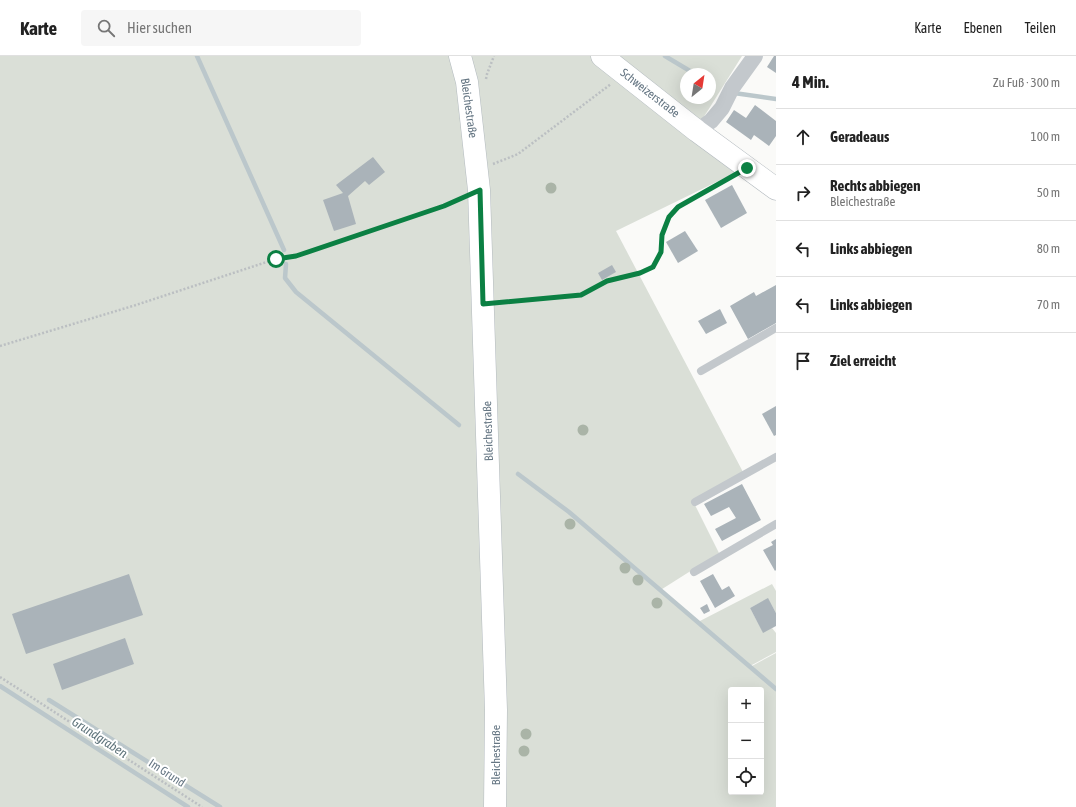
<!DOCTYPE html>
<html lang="de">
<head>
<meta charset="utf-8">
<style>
  body { margin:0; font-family:"Asap Condensed",sans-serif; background:#f6f6f6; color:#222 }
  .controls { position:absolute; right:12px; bottom:12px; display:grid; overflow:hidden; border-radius:4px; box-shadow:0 4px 16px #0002 }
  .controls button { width:36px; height:36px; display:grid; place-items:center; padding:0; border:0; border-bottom:1px solid #e0e0e0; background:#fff; color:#222; font:20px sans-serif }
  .compass { position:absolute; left:680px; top:12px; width:36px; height:36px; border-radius:50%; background:#fff; box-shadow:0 4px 16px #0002; rotate:30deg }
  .stop { position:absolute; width:12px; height:12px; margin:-9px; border:3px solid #0b8043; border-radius:50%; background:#fff }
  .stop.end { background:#0b8043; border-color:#fff; box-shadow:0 1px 4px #0008 }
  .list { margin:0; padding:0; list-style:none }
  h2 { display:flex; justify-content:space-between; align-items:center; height:52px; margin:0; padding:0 16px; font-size:17px }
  h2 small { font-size:13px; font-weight:400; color:#767676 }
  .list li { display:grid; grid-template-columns:26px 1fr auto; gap:12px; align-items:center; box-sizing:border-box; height:56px; padding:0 16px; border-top:1px solid #e0e0e0 }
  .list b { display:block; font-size:15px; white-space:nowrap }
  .list p { margin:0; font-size:13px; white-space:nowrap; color:#767676 }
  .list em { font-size:13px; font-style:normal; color:#767676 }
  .icon { flex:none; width:22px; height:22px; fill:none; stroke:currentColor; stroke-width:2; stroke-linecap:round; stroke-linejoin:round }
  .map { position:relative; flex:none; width:776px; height:751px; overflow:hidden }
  header { display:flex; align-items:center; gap:24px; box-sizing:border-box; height:56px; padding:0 20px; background:#fff; border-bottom:1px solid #e0e0e0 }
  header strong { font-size:19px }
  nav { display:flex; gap:22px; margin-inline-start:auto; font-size:14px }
  .search { width:280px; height:36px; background:#f6f6f6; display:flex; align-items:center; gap:10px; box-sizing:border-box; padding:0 14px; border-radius:4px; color:#767676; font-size:15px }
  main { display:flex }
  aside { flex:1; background:#fff }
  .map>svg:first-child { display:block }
  .green { fill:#dadfd7; fill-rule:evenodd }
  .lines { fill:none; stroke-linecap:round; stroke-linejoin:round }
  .stream { stroke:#bbc7cb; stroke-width:4.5 }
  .building { fill:#aab3b9 }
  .secondary-casing { stroke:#b3babf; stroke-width:23 }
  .path { stroke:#bbbfc2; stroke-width:2.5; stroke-dasharray:2 2; stroke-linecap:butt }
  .lane { stroke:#c3c8cc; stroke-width:8 }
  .street { stroke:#c3c8cc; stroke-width:16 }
  .secondary { stroke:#fff; stroke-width:22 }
  .tree { fill:#aab4a7 }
  .route { stroke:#0b8043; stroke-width:5 }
  .labels { text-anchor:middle; stroke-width:4; stroke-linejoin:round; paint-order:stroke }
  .street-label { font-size:12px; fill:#657683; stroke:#fff }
  .water-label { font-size:13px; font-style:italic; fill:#60757c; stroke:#fff }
</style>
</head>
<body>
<header>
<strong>Karte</strong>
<div class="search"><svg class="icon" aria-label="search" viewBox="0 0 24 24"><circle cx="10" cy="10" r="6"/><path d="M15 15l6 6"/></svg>Hier suchen</div>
<nav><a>Karte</a><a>Ebenen</a><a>Teilen</a></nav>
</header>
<main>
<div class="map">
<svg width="776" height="751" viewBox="0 0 776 751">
  <rect width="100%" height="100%" fill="#fafaf8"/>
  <!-- green -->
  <g class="green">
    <path d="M 0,0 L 742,0 L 695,75 L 745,112 L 616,175 L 743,416 L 693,445 L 719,497 L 659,535 L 750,611 L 776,597 L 776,751 L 0,751 ZM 686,18 L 710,18 L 710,42 L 686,42 ZM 731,634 L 761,634 L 761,736 L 731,736 Z"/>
    <path d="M 772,528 L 776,535 L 776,557 L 768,543 L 750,552 L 763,576 L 772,572 L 776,577 L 776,596 L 750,610 L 698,566 Z"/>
  </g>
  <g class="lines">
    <!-- stream -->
    <g class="stream">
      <path d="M 197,0 L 284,194"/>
      <path d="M 665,0 L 695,18"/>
      <path d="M 734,37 L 776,43"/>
      <path d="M 286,208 L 285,222 L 296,236 L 459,369"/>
      <path d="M 518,418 L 569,456 L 776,633"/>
      <path d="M 0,630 L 188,751"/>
      <path d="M 49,644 L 220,751"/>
    </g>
  </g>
  <!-- building -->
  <g class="building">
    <path d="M 774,0 L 776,0 L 776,17 L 767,11 Z"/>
    <path d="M 755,49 L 776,65 L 776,80 L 769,90 L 754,79 L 751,84 L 726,66 L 734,54 L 746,62 Z"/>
    <path d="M 373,101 L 385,116 L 369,129 L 365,125 L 348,140 L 356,168 L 334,175 L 323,144 L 343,137 L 336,129 Z"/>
    <path d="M 732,129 L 747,157 L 721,172 L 705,144 Z"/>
    <path d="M 685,175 L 698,195 L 678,207 L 666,186 Z"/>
    <path d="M 612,209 L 616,216 L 602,224 L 598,217 Z"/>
    <path d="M 776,229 L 776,267 L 748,283 L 730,250 L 754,236 L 756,240 Z"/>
    <path d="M 720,253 L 727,267 L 706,278 L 698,265 Z"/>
    <path d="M 776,350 L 776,379 L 774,380 L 762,358 Z"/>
    <path d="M 742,428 L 761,464 L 722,485 L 715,473 L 736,462 L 729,451 L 711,460 L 704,448 Z"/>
    <path d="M 776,483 L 776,514 L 775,515 L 763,494 L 773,489 L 771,486 Z"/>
    <path d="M 129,518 L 143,559 L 26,598 L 12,558 Z"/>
    <path d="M 713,518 L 722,534 L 729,530 L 735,540 L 715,552 L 700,525 Z"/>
    <path d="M 768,542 L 776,557 L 776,570 L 763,577 L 750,552 Z"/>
    <path d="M 707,548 L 710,555 L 704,558 L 700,552 Z"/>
    <path d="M 125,582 L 134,608 L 62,634 L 53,608 Z"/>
  </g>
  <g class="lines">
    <!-- secondary casing -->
    <g class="secondary-casing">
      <g id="secondary">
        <path d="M 460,0 L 467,26 L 479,134 L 496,654 L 495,751"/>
        <path d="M 602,0 L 697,75 L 776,133"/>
      </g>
    </g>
    <!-- path -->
    <g class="path">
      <path d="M 486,23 L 487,18 L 494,0"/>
      <path d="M 493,108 L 518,98 L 611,28"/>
      <path d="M 500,247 L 581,239 L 607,225 L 640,217 L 653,211 L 661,196 L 662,179 L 669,161 L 678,151 L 731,121"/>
      <path d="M 0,290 L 136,249 L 276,203 L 296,200 L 444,150 L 462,142"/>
      <path d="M 0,621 L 202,751"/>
    </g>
    <!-- lane -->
    <g class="lane">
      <path d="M 701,315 L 776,272"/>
      <path d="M 695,446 L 776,401"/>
      <path d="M 694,516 L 776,468"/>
    </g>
    <!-- street -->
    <path class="street" d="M 697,75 L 711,65 L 722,52 L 732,32 L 755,0"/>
    <!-- secondary -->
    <use href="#secondary" class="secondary"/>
  </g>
  <!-- trees -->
  <g class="tree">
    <circle cx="551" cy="132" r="5.5"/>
    <circle cx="583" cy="374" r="5.5"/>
    <circle cx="570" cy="468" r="5.5"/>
    <circle cx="625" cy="512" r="5.5"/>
    <circle cx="638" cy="524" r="5.5"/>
    <circle cx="657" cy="547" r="5.5"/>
    <circle cx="526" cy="678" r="5.5"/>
    <circle cx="524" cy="695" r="5.5"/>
  </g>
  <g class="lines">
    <!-- route -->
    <path class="route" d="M 276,203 L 296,200 L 444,150 L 480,134 L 483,248 L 581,239 L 607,225 L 640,217 L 653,211 L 661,196 L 662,179 L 669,161 L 678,151 L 747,112"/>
  </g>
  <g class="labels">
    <!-- street labels -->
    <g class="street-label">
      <text transform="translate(650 37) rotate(38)" y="4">Schweizerstraße</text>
      <text transform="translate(469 52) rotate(82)" y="4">Bleichestraße</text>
      <text transform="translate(488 375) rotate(-92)" y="4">Bleichestraße</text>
      <text transform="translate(496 699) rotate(-90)" y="4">Bleichestraße</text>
      <text transform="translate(167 717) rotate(33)" y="4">Im Grund</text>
    </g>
    <!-- water labels -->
    <g class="water-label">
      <text transform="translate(100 681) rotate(33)" y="5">Grundgraben</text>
    </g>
  </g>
</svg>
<div class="controls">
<button>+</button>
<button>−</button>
<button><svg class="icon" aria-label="locate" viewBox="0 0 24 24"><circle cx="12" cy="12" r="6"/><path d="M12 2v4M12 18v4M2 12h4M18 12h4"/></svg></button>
</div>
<svg class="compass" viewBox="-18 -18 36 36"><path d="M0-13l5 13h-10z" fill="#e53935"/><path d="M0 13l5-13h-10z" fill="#767676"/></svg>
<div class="stop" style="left:276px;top:203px"></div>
<div class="stop end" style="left:747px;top:112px"></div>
</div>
<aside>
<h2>4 Min.<small>Zu Fuß · 300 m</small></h2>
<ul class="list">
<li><svg class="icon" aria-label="ahead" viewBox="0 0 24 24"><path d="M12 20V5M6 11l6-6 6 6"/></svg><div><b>Geradeaus</b></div><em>100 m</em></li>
<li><svg class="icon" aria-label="right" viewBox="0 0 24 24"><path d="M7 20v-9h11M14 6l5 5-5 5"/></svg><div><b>Rechts abbiegen</b><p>Bleichestraße</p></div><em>50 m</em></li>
<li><svg class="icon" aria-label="left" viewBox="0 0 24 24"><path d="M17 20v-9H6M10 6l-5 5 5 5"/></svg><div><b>Links abbiegen</b></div><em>80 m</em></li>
<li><svg class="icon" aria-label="left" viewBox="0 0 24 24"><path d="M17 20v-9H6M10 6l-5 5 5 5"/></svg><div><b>Links abbiegen</b></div><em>70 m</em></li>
<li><svg class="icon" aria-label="arrive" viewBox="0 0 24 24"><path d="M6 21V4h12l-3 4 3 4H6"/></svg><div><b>Ziel erreicht</b></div></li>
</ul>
</aside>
</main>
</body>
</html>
